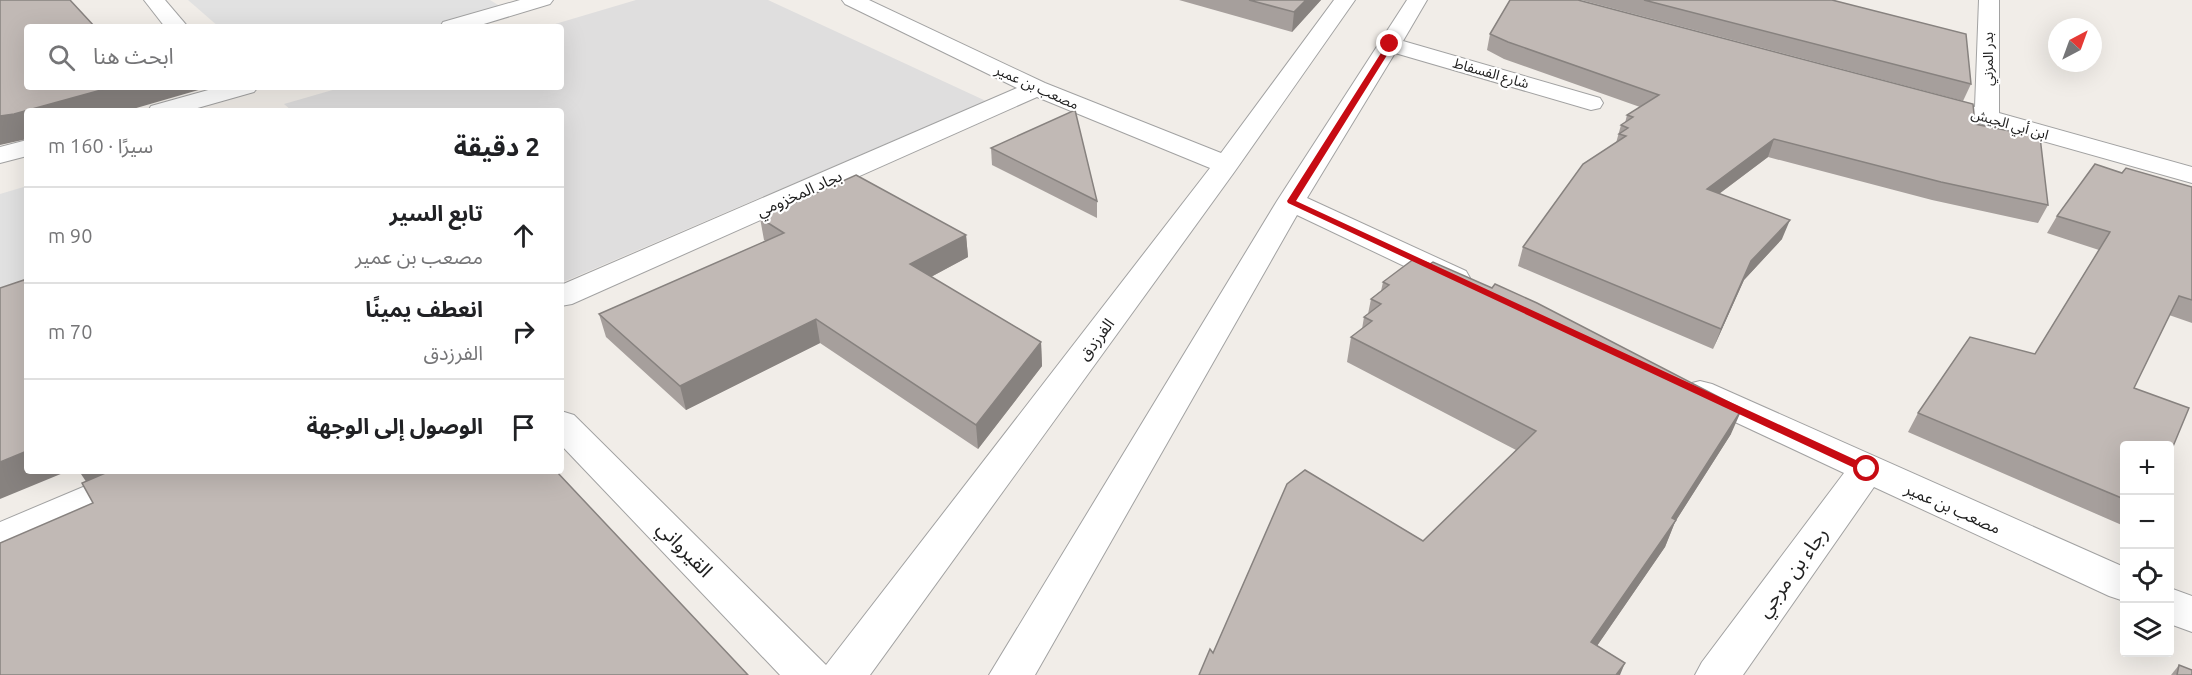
<!DOCTYPE html>
<html lang="ar">
<head>
<meta charset="utf-8">
<style>
  body { margin:0; font-family:Ubuntu,"Noto Sans Arabic",sans-serif; background:#f2f2f2; color:#202124; direction:rtl }
  .controls { position:absolute; right:18px; bottom:18px; display:grid; overflow:hidden; border-radius:6px; box-shadow:0 6px 24px #0002 }
  .controls button { width:54px; height:54px; display:grid; place-items:center; padding:0; border:0; border-bottom:2px solid #e0e0e0; background:#fff; color:#202124; font:30px sans-serif }
  .compass { position:absolute; left:2048px; top:18px; width:54px; height:54px; border-radius:50%; background:#fff; box-shadow:0 6px 24px #0002; rotate:41deg }
  .stop { position:absolute; width:18px; height:18px; margin:-14px; border:4px solid #c70b13; border-radius:50%; background:#fff }
  .stop.end { background:#c70b13; border-color:#fff; box-shadow:0 2px 6px #0008 }
  .list { margin:0; padding:0; list-style:none }
  h2 { display:flex; justify-content:space-between; align-items:center; height:78px; margin:0; padding:0 24px; font-size:26px }
  h2 small { font-size:20px; font-weight:400; color:#757577 }
  .list li { display:grid; grid-template-columns:39px 1fr auto; gap:18px; align-items:center; box-sizing:border-box; height:96px; padding:0 24px; border-top:2px solid #e0e0e0 }
  .list b { display:block; font-size:22px; white-space:nowrap }
  .list p { margin:0; font-size:20px; white-space:nowrap; color:#757577 }
  .list em { font-size:20px; font-style:normal; color:#757577 }
  .icon { flex:none; width:33px; height:33px; fill:none; stroke:currentColor; stroke-width:2; stroke-linecap:round; stroke-linejoin:round }
  .map { position:relative; flex:none; width:2192px; height:675px; overflow:hidden; direction:ltr }
  .search { position:absolute; background:#fff; box-shadow:0 6px 24px #0002; left:24px; top:24px; width:540px; height:66px; display:flex; align-items:center; gap:15px; box-sizing:border-box; padding:0 21px; border-radius:6px; color:#757577; font-size:22px }
  .panel { position:absolute; background:#fff; box-shadow:0 6px 24px #0002; left:24px; top:108px; width:540px; height:366px; border-radius:6px; direction:rtl }
  .map>svg:first-child { display:block }
  .residential { fill:#dfdede }
  .parking { fill:#e1e1e1 }
  .lines { fill:none; stroke-linecap:round; stroke-linejoin:round }
  .minor-casing { stroke:#a2a2a2; stroke-width:2 }
  .minor { fill:#fff; fill-rule:evenodd }
  .wall { fill:#a69f9c }
  .shaded-wall { fill:#87827f }
  .building { fill:#c1b9b5; stroke:#87827f; stroke-width:1.5 }
  .route { fill:#c70b13 }
  .labels { text-anchor:middle; stroke-width:4.5; stroke-linejoin:round; paint-order:stroke }
  .far-street-label { font-size:14px; fill:#212121; stroke:#fff }
  .street-label { font-size:16px; fill:#212121; stroke:#fff }
  .near-street-label { font-size:20px; fill:#212121; stroke:#fff }
</style>
</head>
<body>
<div class="map">
<svg width="2192" height="675" viewBox="0 0 2192 675">
  <rect width="100%" height="100%" fill="#f1ede8"/>
  <!-- residential -->
  <path class="residential" d="M 636,0 L 768,0 L 986,101 L 561,283 L 561,111 L 292,111 L 284,104 L 343,87 L 561,87 L 561,27 L 545,27 Z"/>
  <!-- parking -->
  <g class="parking">
    <path d="M 188,0 L 490,0 L 503,8 L 435,27 L 219,27 Z"/>
    <path d="M 27,186 L 27,291 L 0,300 L 0,194 Z"/>
  </g>
  <g class="lines">
    <!-- minor casing -->
    <g class="minor-casing">
      <g id="minor">
        <path d="M 144,0 L 165,0 L 188,27 L 165,27 Z"/>
        <path d="M 520,0 L 553,0 L 550,4 L 474,27 L 440,27 L 443,22 Z"/>
        <path d="M 842,0 L 869,0 L 1045,83 L 1221,153 L 1334,0 L 1355,0 L 1235,171 L 870,675 L 780,675 L 561,445 L 561,411 L 574,415 L 826,665 L 1210,168 L 1037,97 L 572,304 L 561,306 L 561,285 L 1017,88 L 845,4 Z"/>
        <path d="M 1407,0 L 1427,0 L 1403,41 L 1600,98 L 1603,103 L 1600,108 L 1591,110 L 1395,53 L 1307,198 L 1466,271 L 1470,278 L 1466,285 L 1455,287 L 1444,285 L 1297,215 L 1035,675 L 989,675 L 1277,201 Z"/>
        <path d="M 1979,0 L 1999,0 L 1999,113 L 2192,167 L 2192,183 L 1922,107 L 1919,102 L 1922,97 L 1931,95 L 1975,107 Z"/>
        <path d="M 219,87 L 258,87 L 254,92 L 187,111 L 148,111 L 151,106 Z"/>
        <path d="M 27,140 L 27,156 L 0,163 L 0,147 Z"/>
        <path d="M 1700,381 L 1712,384 L 2124,567 L 2124,601 L 2109,596 L 1874,487 L 1743,675 L 1695,675 L 1702,662 L 1844,473 L 1688,400 L 1683,392 L 1688,384 Z"/>
        <path d="M 121,471 L 175,471 L 169,480 L 0,553 L 0,522 Z"/>
        <path d="M 2170,588 L 2192,596 L 2192,632 L 2170,624 Z"/>
      </g>
    </g>
    <!-- minor -->
    <use href="#minor" class="minor"/>
  </g>
  <!-- wall -->
  <g class="wall">
    <path d="M 1179,0 L 1321,0 L 1292,32 Z"/>
    <path d="M 1581,0 L 1832,0 L 1971,84 L 1963,101 Z"/>
    <path d="M 1490,34 L 1975,124 L 2048,205 L 2038,223 L 1932,200 L 1768,157 L 1719,194 L 1782,239 L 1744,280 L 1713,349 L 1518,266 L 1523,247 L 1616,143 L 1621,125 L 1625,123 L 1627,115 L 1640,107 L 1504,59 L 1487,50 Z"/>
    <path d="M 991,148 L 1097,201 L 1097,218 L 992,165 Z"/>
    <path d="M 2192,187 L 2192,323 L 2169,315 L 2134,388 L 2124,446 L 2124,526 L 1908,432 L 1918,413 L 2035,354 L 2099,250 L 2047,233 L 2057,216 Z"/>
    <path d="M 760,218 L 966,235 L 968,257 L 931,277 L 1041,342 L 1042,366 L 978,449 L 820,343 L 686,410 L 606,337 L 599,314 L 766,241 L 764,240 Z"/>
    <path d="M 1383,282 L 1731,434 L 1675,522 L 1665,547 L 1597,646 L 1213,653 L 1423,541 L 1516,450 L 1347,362 L 1351,337 L 1362,329 L 1364,317 L 1368,314 L 1371,299 L 1381,291 Z"/>
    <path d="M 2179,665 L 2192,675 L 2171,675 Z"/>
  </g>
  <!-- shaded-wall -->
  <g class="shaded-wall">
    <path d="M 1306,0 L 1321,0 L 1292,32 L 1294,12 Z"/>
    <path d="M 112,87 L 201,87 L 202,89 L 126,111 L 27,111 L 27,139 L 0,145 L 0,116 Z"/>
    <path d="M 1774,139 L 1768,157 L 1700,208 L 1707,189 Z"/>
    <path d="M 1790,220 L 1782,239 L 1744,280 L 1713,349 L 1721,329 L 1751,261 Z"/>
    <path d="M 966,235 L 968,257 L 912,287 L 910,264 Z"/>
    <path d="M 816,319 L 820,343 L 686,410 L 680,386 Z"/>
    <path d="M 1041,342 L 1042,366 L 978,449 L 976,425 Z"/>
    <path d="M 1742,409 L 1731,434 L 1675,522 L 1665,547 L 1581,669 L 1591,642 Z"/>
    <path d="M 27,451 L 27,471 L 68,471 L 0,499 L 0,462 Z"/>
    <path d="M 79,471 L 116,471 L 87,483 Z"/>
    <path d="M 1625,663 L 1620,675 L 1616,675 Z"/>
  </g>
  <!-- building -->
  <g class="building">
    <path d="M 0,0 L 70,0 L 95,27 L 27,27 L 27,87 L 112,87 L 14,114 L 0,116 Z"/>
    <path d="M 1249,0 L 1306,0 L 1294,12 Z"/>
    <path d="M 1510,0 L 1578,0 L 1973,104 L 1975,124 L 2040,137 L 2048,205 L 1941,182 L 1774,139 L 1707,189 L 1790,220 L 1751,261 L 1721,329 L 1523,247 L 1583,164 L 1626,136 L 1619,134 L 1628,128 L 1621,125 L 1633,117 L 1627,115 L 1659,95 L 1508,42 L 1490,34 Z"/>
    <path d="M 1644,0 L 1832,0 L 1966,34 L 1971,84 Z"/>
    <path d="M 149,25 L 151,27 L 140,27 Z"/>
    <path d="M 1075,110 L 1097,201 L 991,148 Z"/>
    <path d="M 2095,164 L 2122,173 L 2126,168 L 2192,187 L 2192,300 L 2179,296 L 2134,388 L 2189,408 L 2169,456 L 2169,446 L 2124,446 L 2124,499 L 1918,413 L 1970,337 L 2035,354 L 2110,232 L 2057,216 Z"/>
    <path d="M 856,175 L 966,235 L 910,264 L 1041,342 L 976,425 L 816,319 L 680,386 L 599,314 L 784,233 L 760,218 Z"/>
    <path d="M 1415,258 L 1430,264 L 1433,262 L 1492,288 L 1495,284 L 1537,303 L 1742,409 L 1672,518 L 1676,520 L 1591,642 L 1625,663 L 1616,675 L 1199,675 L 1210,649 L 1213,653 L 1287,484 L 1305,470 L 1423,541 L 1536,431 L 1351,337 L 1372,321 L 1364,317 L 1381,304 L 1371,299 L 1389,285 L 1383,282 Z"/>
    <path d="M 24,280 L 26,283 L 27,282 L 27,451 L 0,462 L 0,288 Z"/>
    <path d="M 110,471 L 556,471 L 748,675 L 0,675 L 0,543 L 93,503 L 82,483 Z"/>
    <path d="M 2179,665 L 2192,670 L 2192,675 L 2177,675 Z"/>
  </g>
  <!-- route -->
  <path class="route" d="M 1388,42 L 1394,44 L 1296,201 L 1871,467 L 1871,472 L 1863,472 L 1288,203 L 1287,201 Z"/>
  <g class="labels">
    <!-- far-street labels -->
    <g class="far-street-label">
      <text transform="translate(1988 59) rotate(-90)" y="5">بدر المزني</text>
      <text transform="translate(1491 73) rotate(16)" y="5">شارع الفسفاط</text>
      <text transform="translate(1037 87) rotate(24)" y="5">مصعب بن عمير</text>
      <text transform="translate(2010 124) rotate(16)" y="5">ابن أبي الجيش</text>
    </g>
    <!-- street labels -->
    <g class="street-label">
      <text transform="translate(799 193) rotate(-24)" y="6">بجاد المخزومي</text>
      <text transform="translate(1096 339) rotate(-53)" y="6">الفرزدق</text>
      <text transform="translate(1953 508) rotate(24)" y="6">مصعب بن عمير</text>
    </g>
    <!-- near-street labels -->
    <g class="near-street-label">
      <text transform="translate(685 549) rotate(46)" y="7">القيرواني</text>
      <text transform="translate(1792 572) rotate(-54)" y="7">رجاء بن مرجي</text>
    </g>
  </g>
</svg>
<div class="controls">
<button>+</button>
<button>−</button>
<button><svg class="icon" aria-label="locate" viewBox="0 0 24 24"><circle cx="12" cy="12" r="6"/><path d="M12 2v4M12 18v4M2 12h4M18 12h4"/></svg></button>
<button><svg class="icon" aria-label="layers" viewBox="0 0 24 24"><path d="M12 4l9 5-9 5-9-5zM3 14l9 5 9-5"/></svg></button>
</div>
<svg class="compass" viewBox="-18 -18 36 36"><path d="M0-13l5 13h-10z" fill="#e53935"/><path d="M0 13l5-13h-10z" fill="#757577"/></svg>
<div class="stop" style="left:1867px;top:469px"></div>
<div class="stop end" style="left:1390px;top:44px"></div>
<div class="search"><svg class="icon" aria-label="search" viewBox="0 0 24 24"><circle cx="10" cy="10" r="6"/><path d="M15 15l6 6"/></svg>ابحث هنا</div>
<section class="panel">
<h2>2 دقيقة<small>سيرًا · 160 m</small></h2>
<ul class="list">
<li><svg class="icon" aria-label="ahead" viewBox="0 0 24 24"><path d="M12 20V5M6 11l6-6 6 6"/></svg><div><b>تابع السير</b><p>مصعب بن عمير</p></div><em>90 m</em></li>
<li><svg class="icon" aria-label="right" viewBox="0 0 24 24"><path d="M7 20v-9h11M14 6l5 5-5 5"/></svg><div><b>انعطف يمينًا</b><p>الفرزدق</p></div><em>70 m</em></li>
<li><svg class="icon" aria-label="arrive" viewBox="0 0 24 24"><path d="M6 21V4h12l-3 4 3 4H6"/></svg><div><b>الوصول إلى الوجهة</b></div></li>
</ul>
</section>
</div>
</body>
</html>
